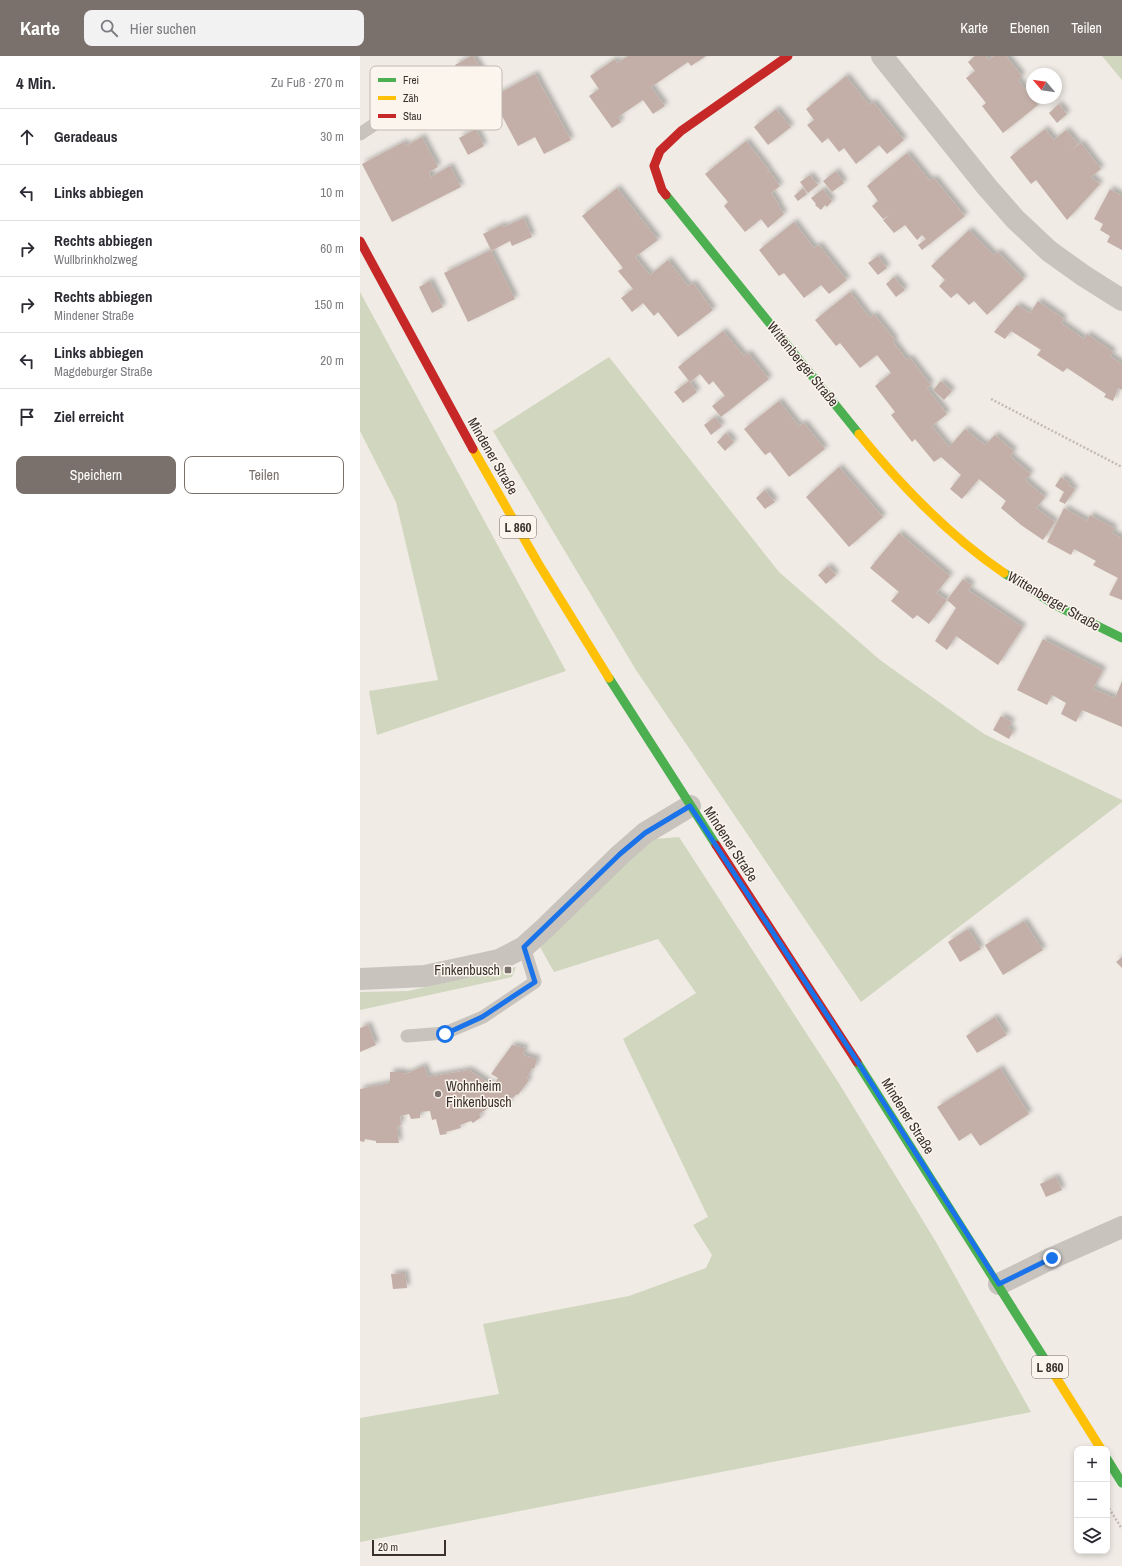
<!DOCTYPE html>
<html lang="de">
<head>
<meta charset="utf-8">
<style>
  body { margin:0; font-family:"Archivo Narrow",sans-serif; background:#f2f2f3; color:#2b2b33 }
  .controls { position:absolute; right:12px; bottom:12px; display:grid; overflow:hidden; border-radius:8px; box-shadow:0 2px 6px #0003 }
  .controls button { width:36px; height:36px; display:grid; place-items:center; padding:0; border:0; border-bottom:1px solid #e1e1e2; background:#fff; color:#2b2b33; font:20px sans-serif }
  .compass { position:absolute; left:666px; top:12px; width:36px; height:36px; border-radius:50%; background:#fff; box-shadow:0 2px 6px #0003; rotate:299deg }
  .scale { position:absolute; left:12px; bottom:10px; width:74px; box-sizing:border-box; padding-left:4px; border:2px solid #3b302b; border-top:0; font-size:11px; line-height:14px; white-space:nowrap; color:#3b302b; -webkit-text-stroke:3px #fbf5ee; paint-order:stroke }
  .stop { position:absolute; width:12px; height:12px; margin:-9px; border:3px solid #1a73e8; border-radius:50%; background:#fff }
  .stop.end { background:#1a73e8; border-color:#fff; box-shadow:0 1px 4px #0008 }
  .list { margin:0; padding:0; list-style:none }
  h2 { display:flex; justify-content:space-between; align-items:center; height:52px; margin:0; padding:0 16px; font-size:17px }
  h2 small { font-size:13px; font-weight:400; color:#7c7c81 }
  .list li { display:grid; grid-template-columns:26px 1fr auto; gap:12px; align-items:center; box-sizing:border-box; height:56px; padding:0 16px; border-top:1px solid #e1e1e2 }
  .list b { display:block; font-size:15px; white-space:nowrap }
  .list p { margin:0; font-size:13px; white-space:nowrap; color:#7c7c81 }
  .list em { font-size:13px; font-style:normal; color:#7c7c81 }
  .actions { display:flex; gap:8px; padding:12px 16px }
  .actions a { flex:1; padding:9px 0; border:1px solid #7a716c; border-radius:8px; text-align:center; font-size:14px; color:#7a716c }
  .actions .main { background:#7a716c; color:#fff }
  .icon { flex:none; width:22px; height:22px; fill:none; stroke:currentColor; stroke-width:2; stroke-linecap:round; stroke-linejoin:round }
  .map { position:relative; flex:none; width:762px; height:1510px; overflow:hidden }
  header { display:flex; align-items:center; gap:24px; box-sizing:border-box; height:56px; padding:0 20px; background:#7a716c; color:#fff }
  header strong { font-size:19px }
  nav { display:flex; gap:22px; margin-inline-start:auto; font-size:14px }
  .search { width:280px; height:36px; background:#f2f2f3; display:flex; align-items:center; gap:10px; box-sizing:border-box; padding:0 14px; border-radius:8px; color:#7c7c81; font-size:15px }
  main { display:flex }
  aside { flex:1; background:#fff }
  .map>svg:first-child { display:block }
  .green { fill:#d1d6bf }
  .building { fill:#c3afa7; filter:url(#shadow) }
  .lines { fill:none; stroke-linecap:round; stroke-linejoin:round }
  .path { stroke:#c2bbb6; stroke-width:2.5; stroke-dasharray:2 2; stroke-linecap:butt }
  .lane { stroke:#c9c3be; stroke-width:13 }
  .street { stroke:#c9c3be; stroke-width:22 }
  .fast { stroke:#4caf50; stroke-width:9 }
  .slow { stroke:#ffc107; stroke-width:9 }
  .jam { stroke:#c62828; stroke-width:9 }
  .route { stroke:#1a73e8; stroke-width:5 }
  .poi-dot { fill:#7a716c; stroke:#fbf5ee; stroke-width:1.5 }
  .labels { text-anchor:middle; stroke-width:3; stroke-linejoin:round; paint-order:stroke }
  .shield { fill:#fbf5ee; stroke:#756b66; stroke-width:1 }
  .shield-label { font-size:13px; font-weight:bold; fill:#3b302b }
  .street-label { font-size:14px; fill:#3b302b; stroke:#fbf5ee }
  .poi-label { font-size:14px; fill:#3b302b; stroke:#fbf5ee; text-anchor:end }
  .key { fill:#fbf5ee; stroke:#c1bab4; stroke-width:1 }
  .key-label { font-size:11px; fill:#3b302b }
</style>
</head>
<body>
<header>
<strong>Karte</strong>
<div class="search"><svg class="icon" aria-label="search" viewBox="0 0 24 24"><circle cx="10" cy="10" r="6"/><path d="M15 15l6 6"/></svg>Hier suchen</div>
<nav><a>Karte</a><a>Ebenen</a><a>Teilen</a></nav>
</header>
<main>
<aside>
<h2>4 Min.<small>Zu Fuß · 270 m</small></h2>
<ul class="list">
<li><svg class="icon" aria-label="ahead" viewBox="0 0 24 24"><path d="M12 20V5M6 11l6-6 6 6"/></svg><div><b>Geradeaus</b></div><em>30 m</em></li>
<li><svg class="icon" aria-label="left" viewBox="0 0 24 24"><path d="M17 20v-9H6M10 6l-5 5 5 5"/></svg><div><b>Links abbiegen</b></div><em>10 m</em></li>
<li><svg class="icon" aria-label="right" viewBox="0 0 24 24"><path d="M7 20v-9h11M14 6l5 5-5 5"/></svg><div><b>Rechts abbiegen</b><p>Wullbrinkholzweg</p></div><em>60 m</em></li>
<li><svg class="icon" aria-label="right" viewBox="0 0 24 24"><path d="M7 20v-9h11M14 6l5 5-5 5"/></svg><div><b>Rechts abbiegen</b><p>Mindener Straße</p></div><em>150 m</em></li>
<li><svg class="icon" aria-label="left" viewBox="0 0 24 24"><path d="M17 20v-9H6M10 6l-5 5 5 5"/></svg><div><b>Links abbiegen</b><p>Magdeburger Straße</p></div><em>20 m</em></li>
<li><svg class="icon" aria-label="arrive" viewBox="0 0 24 24"><path d="M6 21V4h12l-3 4 3 4H6"/></svg><div><b>Ziel erreicht</b></div></li>
</ul>
<div class="actions"><a class="main">Speichern</a><a>Teilen</a></div>
</aside>
<div class="map">
<svg width="762" height="1510" viewBox="0 0 762 1510">
  <defs>
    <filter id="shadow"><feDropShadow dx="3.5" dy="-3.5" stdDeviation="2" flood-color="#0004"/></filter>
  </defs>
  <rect width="100%" height="100%" fill="#f0ebe5"/>
  <!-- green -->
  <g class="green">
    <path d="M 742,0 L 762,0 L 762,24 Z"/>
    <path d="M 0,236 L 206,615 L 17,679 L 9,635 L 78,624 L 36,446 L 0,375 Z"/>
    <path d="M 249,301 L 419,516 L 520,604 L 624,678 L 762,744 L 762,746 L 501,946 L 276,614 L 133,375 Z"/>
    <path d="M 319,781 L 480,1029 L 576,1186 L 671,1356 L 0,1486 L 0,1362 L 139,1338 L 123,1268 L 269,1240 L 346,1212 L 352,1199 L 333,1169 L 348,1161 L 263,983 L 336,937 L 298,883 L 194,916 L 180,891 L 272,801 L 295,783 Z"/>
    <path d="M 156,911 L 152,921 L 0,954 L 0,936 L 48,935 Z"/>
  </g>
  <!-- building -->
  <g class="building">
    <path d="M 111,0 L 113,0 L 124,18 L 106,29 L 95,9 Z"/>
    <path d="M 268,0 L 346,0 L 331,10 L 328,6 L 291,31 L 305,50 L 293,58 L 283,44 L 258,61 L 261,66 L 252,72 L 229,40 L 239,33 L 230,20 L 255,3 L 257,7 Z"/>
    <path d="M 615,0 L 626,0 L 629,4 L 634,0 L 646,0 L 662,20 L 658,24 L 678,49 L 643,77 L 622,50 L 626,47 L 606,22 L 615,15 L 608,6 Z"/>
    <path d="M 175,18 L 211,84 L 184,98 L 175,81 L 158,90 L 132,41 Z"/>
    <path d="M 486,20 L 509,49 L 513,46 L 544,84 L 527,98 L 519,89 L 496,108 L 484,92 L 479,96 L 468,82 L 462,87 L 447,69 L 454,64 L 446,53 Z"/>
    <path d="M 699,48 L 707,58 L 697,67 L 689,57 Z"/>
    <path d="M 416,53 L 431,71 L 408,89 L 394,71 Z"/>
    <path d="M 116,73 L 124,90 L 108,99 L 99,82 Z"/>
    <path d="M 685,73 L 694,84 L 706,74 L 718,88 L 710,95 L 721,87 L 741,113 L 731,121 L 740,128 L 707,164 L 676,124 L 671,128 L 650,101 Z"/>
    <path d="M 62,81 L 78,111 L 69,116 L 71,121 L 90,110 L 101,131 L 32,166 L 2,108 L 44,86 L 46,90 Z"/>
    <path d="M 386,85 L 409,114 L 405,118 L 409,115 L 420,130 L 411,137 L 419,148 L 418,149 L 424,158 L 408,172 L 401,163 L 385,176 L 364,150 L 368,146 L 345,118 Z"/>
    <path d="M 547,97 L 570,125 L 574,122 L 605,160 L 562,194 L 558,189 L 566,183 L 562,179 L 557,184 L 545,169 L 534,177 L 523,164 L 530,159 L 523,163 L 512,150 L 518,145 L 507,130 Z"/>
    <path d="M 476,115 L 484,127 L 472,136 L 463,125 Z"/>
    <path d="M 450,119 L 458,129 L 448,137 L 440,126 Z"/>
    <path d="M 257,132 L 298,184 L 275,201 L 290,219 L 308,204 L 328,230 L 333,227 L 353,254 L 318,281 L 298,256 L 294,260 L 283,247 L 272,256 L 261,242 L 273,233 L 258,215 L 263,212 L 222,160 Z"/>
    <path d="M 443,132 L 447,138 L 438,145 L 434,140 Z"/>
    <path d="M 463,133 L 472,145 L 467,151 L 465,149 L 461,154 L 455,149 L 456,148 L 451,142 Z"/>
    <path d="M 750,133 L 762,140 L 762,194 L 747,186 L 750,180 L 740,174 L 743,168 L 734,163 Z"/>
    <path d="M 164,162 L 172,181 L 152,190 L 150,185 L 131,195 L 155,243 L 108,266 L 84,217 L 131,194 L 123,178 L 142,169 L 144,171 Z"/>
    <path d="M 434,166 L 454,192 L 459,189 L 487,224 L 469,238 L 461,229 L 444,242 L 424,217 L 419,220 L 399,194 Z"/>
    <path d="M 609,174 L 634,199 L 638,196 L 664,223 L 627,259 L 614,245 L 609,249 L 597,237 L 591,242 L 579,230 L 585,224 L 571,210 Z"/>
    <path d="M 518,200 L 527,212 L 518,219 L 508,207 Z"/>
    <path d="M 534,221 L 545,234 L 536,241 L 526,228 Z"/>
    <path d="M 70,225 L 83,251 L 72,257 L 59,231 Z"/>
    <path d="M 490,236 L 510,262 L 514,258 L 535,284 L 533,286 L 547,304 L 550,302 L 571,329 L 567,332 L 587,358 L 572,370 L 589,391 L 605,373 L 625,389 L 635,379 L 654,395 L 650,400 L 671,418 L 665,424 L 685,441 L 676,452 L 695,466 L 683,484 L 661,469 L 641,452 L 646,445 L 619,423 L 602,443 L 590,433 L 601,419 L 581,401 L 574,406 L 555,383 L 552,386 L 531,359 L 535,356 L 515,330 L 531,317 L 517,299 L 500,312 L 480,287 L 476,290 L 455,264 Z"/>
    <path d="M 678,245 L 704,263 L 701,267 L 724,283 L 727,278 L 753,296 L 750,300 L 762,308 L 762,334 L 758,332 L 753,345 L 744,341 L 746,338 L 707,312 L 703,316 L 677,299 L 681,294 L 651,275 L 645,283 L 634,276 L 657,249 L 670,257 Z"/>
    <path d="M 363,275 L 384,300 L 388,297 L 409,323 L 361,361 L 352,350 L 365,340 L 353,325 L 349,329 L 340,318 L 330,326 L 337,336 L 323,347 L 314,336 L 329,325 L 318,311 Z"/>
    <path d="M 581,325 L 592,335 L 584,344 L 573,334 Z"/>
    <path d="M 419,345 L 439,370 L 444,367 L 465,393 L 429,421 L 410,396 L 405,399 L 384,373 Z"/>
    <path d="M 355,361 L 362,370 L 351,379 L 344,369 Z"/>
    <path d="M 366,377 L 374,386 L 365,395 L 357,386 Z"/>
    <path d="M 479,411 L 523,461 L 489,491 L 446,441 Z"/>
    <path d="M 701,421 L 710,427 L 709,429 L 715,433 L 705,448 L 699,445 L 704,436 L 695,430 Z"/>
    <path d="M 405,434 L 415,446 L 405,453 L 396,442 Z"/>
    <path d="M 704,452 L 727,465 L 730,459 L 754,472 L 752,477 L 762,482 L 762,544 L 749,539 L 758,522 L 733,509 L 736,505 L 714,493 L 711,499 L 687,486 Z"/>
    <path d="M 539,477 L 590,520 L 576,537 L 587,544 L 569,568 L 557,559 L 553,563 L 531,545 L 539,536 L 510,512 Z"/>
    <path d="M 468,510 L 476,519 L 466,528 L 458,519 Z"/>
    <path d="M 603,523 L 612,529 L 608,534 L 663,571 L 638,609 L 596,580 L 587,594 L 575,585 L 596,552 L 587,544 Z"/>
    <path d="M 683,583 L 743,614 L 733,633 L 755,642 L 762,625 L 762,671 L 722,654 L 716,666 L 701,658 L 706,647 L 692,639 L 687,649 L 657,634 Z"/>
    <path d="M 641,660 L 652,666 L 648,672 L 653,675 L 649,683 L 633,674 Z"/>
    <path d="M 664,865 L 683,894 L 643,919 L 625,889 Z"/>
    <path d="M 608,873 L 621,893 L 600,906 L 588,886 Z"/>
    <path d="M 762,901 L 762,912 L 756,906 Z"/>
    <path d="M 635,961 L 647,979 L 617,997 L 606,980 Z"/>
    <path d="M 8,969 L 16,989 L 0,996 L 0,972 Z"/>
    <path d="M 152,989 L 165,992 L 163,999 L 177,1003 L 174,1013 L 172,1012 L 167,1022 L 169,1024 L 158,1039 L 157,1038 L 148,1046 L 149,1048 L 141,1053 L 137,1046 L 119,1058 L 121,1061 L 113,1067 L 111,1065 L 100,1069 L 101,1072 L 86,1076 L 87,1078 L 80,1079 L 76,1063 L 72,1064 L 70,1055 L 60,1056 L 60,1062 L 51,1063 L 49,1058 L 40,1060 L 41,1069 L 37,1070 L 39,1087 L 16,1087 L 16,1085 L 5,1083 L 4,1086 L 0,1085 L 0,1033 L 30,1027 L 30,1016 L 43,1016 L 43,1018 L 52,1016 L 52,1015 L 64,1010 L 68,1021 L 109,1014 L 133,1030 L 138,1022 L 131,1018 Z"/>
    <path d="M 640,1012 L 669,1058 L 620,1090 L 611,1077 L 599,1085 L 577,1051 Z"/>
    <path d="M 696,1121 L 702,1134 L 686,1141 L 680,1128 Z"/>
    <path d="M 45,1217 L 47,1232 L 33,1233 L 31,1218 Z"/>
  </g>
  <g class="lines">
    <!-- path -->
    <g class="path">
      <path d="M 631,343 L 762,411"/>
      <path d="M 747,1449 L 762,1473"/>
    </g>
    <!-- lane -->
    <g class="lane">
      <path d="M 0,78 L 30,58 L 92,29"/>
      <path d="M 47,980 L 85,977 L 123,961 L 175,926 L 164,891"/>
    </g>
    <!-- street -->
    <g class="street">
      <path d="M 522,0 L 627,131 L 655,163 L 689,195 L 724,220 L 762,244"/>
      <path d="M 0,923 L 65,920 L 139,904 L 164,891 L 185,872 L 261,798 L 285,777 L 330,750"/>
      <path d="M 639,1228 L 692,1202 L 762,1171"/>
    </g>
    <!-- fast -->
    <g class="fast">
      <path d="M 306,139 L 499,378"/>
      <path d="M 644,517 L 697,550 L 762,582"/>
      <path d="M 249,622 L 356,789"/>
      <path d="M 497,1006 L 694,1318"/>
      <path d="M 747,1403 L 762,1427"/>
    </g>
    <!-- slow -->
    <g class="slow">
      <path d="M 499,378 C 542,431 588,479 644,517"/>
      <path d="M 113,393 L 178,507 L 249,622"/>
      <path d="M 694,1318 L 741,1393"/>
    </g>
    <!-- jam -->
    <g class="jam">
      <path d="M 306,139 L 302,134 L 294,110 L 300,95 L 321,75 L 428,0"/>
      <path d="M 0,185 L 113,393"/>
      <path d="M 356,789 L 497,1006"/>
    </g>
  </g>
  <g class="lines">
    <!-- route -->
    <path class="route" d="M 85,978 L 122,961 L 175,926 L 164,891 L 260,798 L 285,777 L 330,750 L 501,1011 L 639,1228 L 692,1202"/>
  </g>
  <!-- markers -->
  <g class="poi-dot">
    <rect x="144" y="910" width="8" height="8" rx="2"/>
    <circle cx="78" cy="1038" r="4"/>
  </g>
  <g class="labels">
    <!-- shield labels -->
    <g class="shield">
      <rect x="140" y="460" width="36" height="22" rx="3"/>
      <rect x="672" y="1300" width="36" height="22" rx="3"/>
    </g>
    <g class="shield-label">
      <text x="158" y="476">L 860</text>
      <text x="690" y="1316">L 860</text>
    </g>
    <!-- street labels -->
    <g class="street-label">
      <text transform="translate(443 308) rotate(51)" y="5">Wittenberger Straße</text>
      <text transform="translate(133 400) rotate(60)" y="5">Mindener Straße</text>
      <text transform="translate(694 545) rotate(30)" y="5">Wittenberger Straße</text>
      <text transform="translate(371 788) rotate(57)" y="5">Mindener Straße</text>
      <text transform="translate(548 1060) rotate(58)" y="5">Mindener Straße</text>
    </g>
    <!-- poi labels -->
    <g class="poi-label">
      <text x="140" y="919">Finkenbusch</text>
      <text x="86" y="1035" text-anchor="start">Wohnheim<tspan x="86" dy="16">Finkenbusch</tspan></text>
    </g>
  </g>
  <!-- legend -->
  <rect x="10" y="10" width="132" height="64" rx="6" class="key"/>
  <rect x="18" y="22" width="18" height="4" fill="#4caf50"/>
  <rect x="18" y="40" width="18" height="4" fill="#ffc107"/>
  <rect x="18" y="58" width="18" height="4" fill="#c62828"/>
  <g class="key-label">
    <text x="43" y="28">Frei</text>
    <text x="43" y="46">Zäh</text>
    <text x="43" y="64">Stau</text>
  </g>
</svg>
<div class="controls">
<button>+</button>
<button>−</button>
<button><svg class="icon" aria-label="layers" viewBox="0 0 24 24"><path d="M12 4l9 5-9 5-9-5zM3 14l9 5 9-5"/></svg></button>
</div>
<svg class="compass" viewBox="-18 -18 36 36"><path d="M0-13l5 13h-10z" fill="#e53935"/><path d="M0 13l5-13h-10z" fill="#7c7c81"/></svg>
<div class="scale">20 m</div>
<div class="stop" style="left:85px;top:978px"></div>
<div class="stop end" style="left:692px;top:1202px"></div>
</div>
</main>
</body>
</html>
